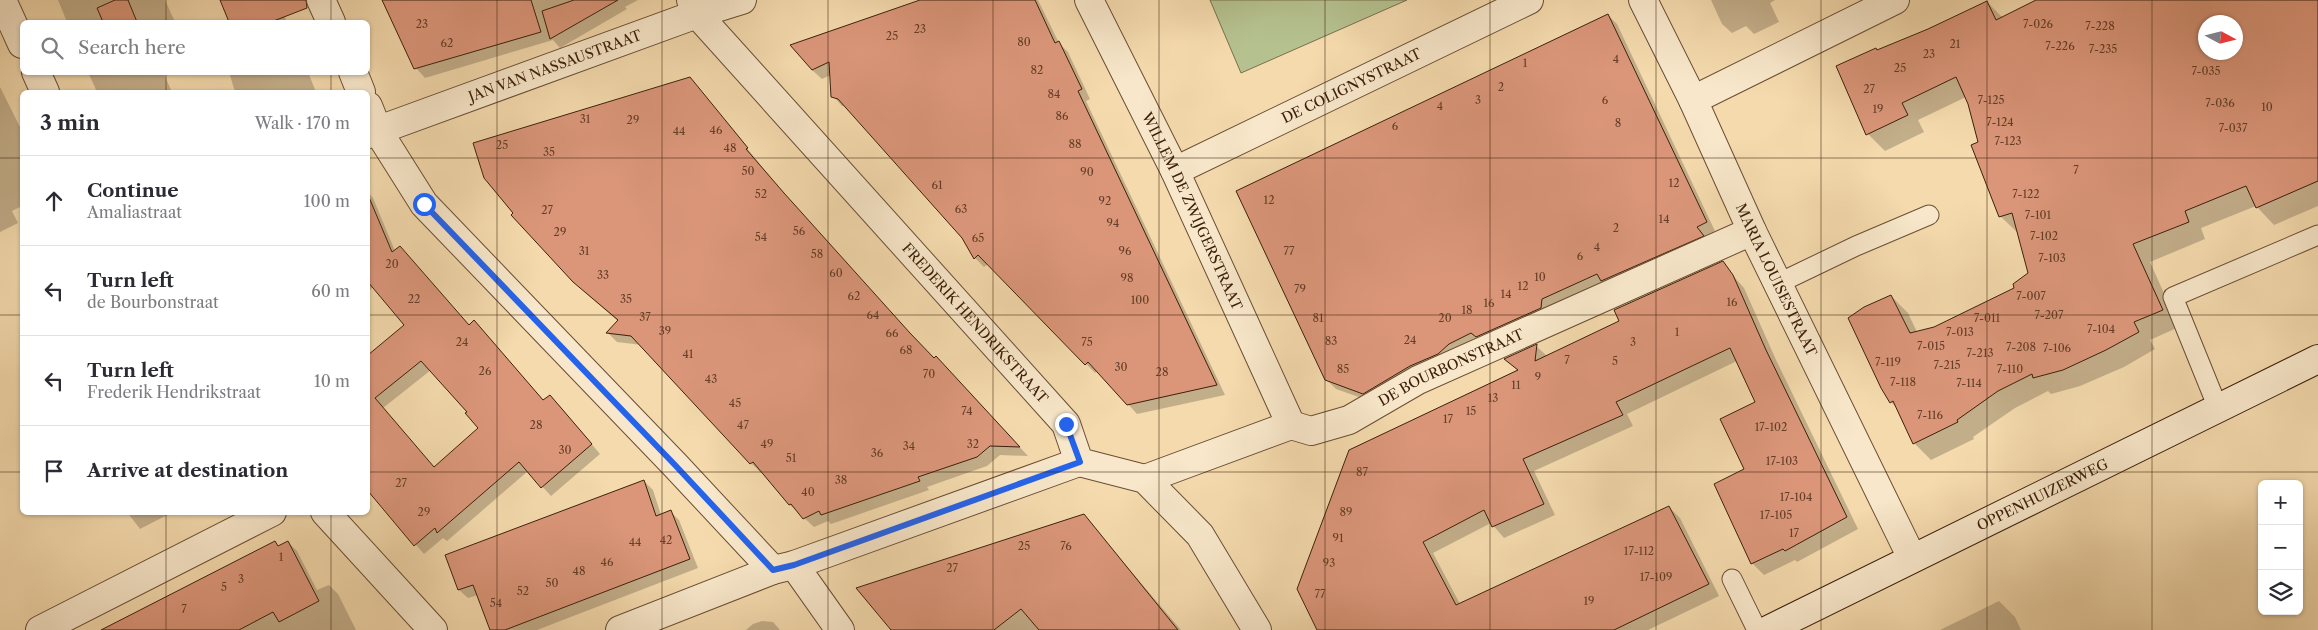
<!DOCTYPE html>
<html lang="en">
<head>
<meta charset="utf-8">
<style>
  body { margin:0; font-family:"Libre Caslon Text",serif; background:#f7f7f7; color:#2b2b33 }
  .controls { position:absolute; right:15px; bottom:15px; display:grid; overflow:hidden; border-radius:8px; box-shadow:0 1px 4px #0004 }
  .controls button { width:45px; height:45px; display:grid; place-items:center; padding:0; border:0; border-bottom:1px solid #e1e1e2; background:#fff; color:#2b2b33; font:25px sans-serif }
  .compass { position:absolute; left:2198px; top:15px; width:45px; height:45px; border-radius:50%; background:#fff; box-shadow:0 1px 4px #0004; rotate:97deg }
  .stop { position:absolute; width:15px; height:15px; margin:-11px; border:4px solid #2563eb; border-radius:50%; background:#fff }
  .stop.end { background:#2563eb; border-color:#fff; box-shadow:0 1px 5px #0008 }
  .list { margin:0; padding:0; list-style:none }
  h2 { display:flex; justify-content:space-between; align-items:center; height:65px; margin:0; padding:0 20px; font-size:21px }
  h2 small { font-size:16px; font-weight:400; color:#7c7c81 }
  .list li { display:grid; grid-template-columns:32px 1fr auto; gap:15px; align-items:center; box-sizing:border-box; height:90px; padding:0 20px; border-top:1px solid #e1e1e2 }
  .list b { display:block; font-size:19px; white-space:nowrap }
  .list p { margin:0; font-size:16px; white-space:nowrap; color:#7c7c81 }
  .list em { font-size:16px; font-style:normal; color:#7c7c81 }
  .icon { flex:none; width:28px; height:28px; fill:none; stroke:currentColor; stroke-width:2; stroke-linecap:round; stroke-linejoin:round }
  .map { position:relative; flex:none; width:2318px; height:630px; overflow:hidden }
  .search { position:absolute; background:#fff; box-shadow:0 1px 4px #0004; left:20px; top:20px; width:350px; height:55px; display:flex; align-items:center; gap:12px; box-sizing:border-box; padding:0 18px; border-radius:8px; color:#7c7c81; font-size:19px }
  .panel { position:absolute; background:#fff; box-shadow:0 1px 4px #0004; left:20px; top:90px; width:350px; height:425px; border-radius:8px }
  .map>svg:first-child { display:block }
  .green { fill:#b5c18f; stroke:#78704d }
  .shadow { fill:#0003; fill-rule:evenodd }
  .building { fill:#db967a; stroke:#3c200b; fill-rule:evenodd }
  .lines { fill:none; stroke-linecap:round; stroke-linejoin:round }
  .service-casing { stroke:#6a4e34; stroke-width:21 }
  .minor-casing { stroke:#6a4e34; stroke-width:30 }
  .secondary-casing { stroke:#3c200b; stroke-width:30 }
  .service { stroke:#f8e7ca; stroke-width:19 }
  .minor { stroke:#f8e7ca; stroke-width:28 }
  .secondary { stroke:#f8e7ca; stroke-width:28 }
  .route { stroke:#2563eb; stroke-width:6 }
  .grid { fill:none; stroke:#3c200b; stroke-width:1; stroke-opacity:0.55 }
  .labels { text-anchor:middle; stroke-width:4; stroke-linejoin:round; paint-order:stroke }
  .number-label { font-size:11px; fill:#643e27 }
  .street-label { font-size:14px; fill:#3c200b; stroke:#f8e7ca }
</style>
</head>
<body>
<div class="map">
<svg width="2318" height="630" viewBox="0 0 2318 630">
  <rect width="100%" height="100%" fill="#f4daad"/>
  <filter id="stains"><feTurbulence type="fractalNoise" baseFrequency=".004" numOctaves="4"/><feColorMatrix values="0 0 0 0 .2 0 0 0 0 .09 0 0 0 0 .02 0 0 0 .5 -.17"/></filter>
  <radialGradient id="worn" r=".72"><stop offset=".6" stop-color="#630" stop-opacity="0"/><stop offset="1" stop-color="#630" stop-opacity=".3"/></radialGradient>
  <!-- green -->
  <path class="green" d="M 1210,0 L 1407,0 L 1241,73 Z"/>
  <!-- shadow -->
  <g class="shadow">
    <path d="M 58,0 L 165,0 L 175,22 L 67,22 Z"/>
    <path d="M 221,0 L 277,0 L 287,22 L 231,22 Z"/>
    <path d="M 384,0 L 638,0 L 625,7 L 627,9 L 560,48 L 553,40 L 425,78 L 416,68 Z"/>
    <path d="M 923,0 L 1038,0 L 1059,43 L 1068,52 L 1090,99 L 1086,101 L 1225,395 L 1137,414 L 1098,371 L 1095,373 L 988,264 L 984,267 L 975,258 L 963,238 L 848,107 L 842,106 L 833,96 L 831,75 L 822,79 L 812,70 Z"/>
    <path d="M 1711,0 L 1775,0 L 1770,3 L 1779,22 L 1754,34 L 1746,26 L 1732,33 L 1722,24 Z"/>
    <path d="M 2042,0 L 2318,0 L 2318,206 L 2274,225 L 2256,206 L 2201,228 L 2205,239 L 2150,262 L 2179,327 L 2150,340 L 2155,349 L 2124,367 L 2080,386 L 2051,394 L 2048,391 L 2015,408 L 1973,437 L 1974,439 L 1931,460 L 1914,443 L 1898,409 L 1891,402 L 1891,296 L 1908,313 L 1917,332 L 1934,328 L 2016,288 L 2030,273 L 2018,233 L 2000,216 L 1966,97 L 1918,120 L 1924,132 L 1885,151 L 1868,134 L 1878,51 L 1987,2 L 2003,18 ZM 2206,22 L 2236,22 L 2236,52 L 2206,52 Z"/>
    <path d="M 1608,15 L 1617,24 L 1715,231 L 1705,236 L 1711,245 L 1373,402 L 1336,389 L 1326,379 Z"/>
    <path d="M 88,72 L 163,72 L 172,92 L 97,92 Z"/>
    <path d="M 229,72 L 308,72 L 316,92 L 235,92 Z"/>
    <path d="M 690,78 L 793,205 L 934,360 L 945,368 L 1028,456 L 1000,455 L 987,466 L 927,487 L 929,490 L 831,524 L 828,521 L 814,527 L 790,505 L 762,471 L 761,473 L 751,463 L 642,345 L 617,342 L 608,333 L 619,322 L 589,296 L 513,215 Z"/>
    <path d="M 0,87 L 22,131 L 22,206 L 12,211 L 18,223 L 0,232 Z"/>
    <path d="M 368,192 L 373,198 L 395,251 L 543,402 L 559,405 L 600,454 L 551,496 L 528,471 L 447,541 L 443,538 L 424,554 L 368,490 L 368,357 L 406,325 L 373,287 L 368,292 ZM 431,370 L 469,412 L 480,428 L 434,468 L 383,408 Z"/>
    <path d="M 1722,263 L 1744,288 L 1777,362 L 1858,529 L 1797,562 L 1795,560 L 1764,575 L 1752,563 L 1745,470 L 1757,403 L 1737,361 L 1627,414 L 1633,426 L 1534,471 L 1555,515 L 1504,538 L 1491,523 L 1433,553 L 1460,604 L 1669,507 L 1680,518 L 1719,596 L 1648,630 L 1319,630 L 1350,451 L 1517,370 L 1506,359 L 1536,346 L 1547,356 L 1621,322 Z"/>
    <path d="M 644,481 L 653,490 L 661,515 L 671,512 L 679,520 L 698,568 L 537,630 L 491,630 L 478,595 L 468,598 L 459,590 L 447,556 Z"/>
    <path d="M 127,512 L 173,512 L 140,529 Z"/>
    <path d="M 1084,516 L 1181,630 L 892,630 Z"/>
    <path d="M 275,542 L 279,547 L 288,542 L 297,551 L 317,590 L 329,585 L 338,594 L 356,630 L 104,630 Z"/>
    <path d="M 1999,601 L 2015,617 L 2021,630 L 1940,630 Z"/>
    <path d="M 762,621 L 773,622 L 780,630 L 746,630 L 753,624 Z"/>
  </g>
  <!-- building -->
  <g class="building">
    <path d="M 115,0 L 128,0 L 137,22 L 103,22 L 97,8 Z"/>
    <path d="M 220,0 L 306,0 L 307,8 L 271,22 L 229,22 Z"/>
    <path d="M 382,0 L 531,0 L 541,32 L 414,69 Z"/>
    <path d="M 574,0 L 618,0 L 550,39 L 542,11 Z"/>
    <path d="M 920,0 L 1035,0 L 1055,43 L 1059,41 L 1082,89 L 1078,91 L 1217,385 L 1127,405 L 1088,362 L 1085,365 L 978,255 L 974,259 L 962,238 L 838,99 L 831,97 L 829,62 L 812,70 L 790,45 Z"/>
    <path d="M 2036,0 L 2318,0 L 2318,181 L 2256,208 L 2246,186 L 2185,211 L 2189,222 L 2133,244 L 2163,310 L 2134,322 L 2139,332 L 2106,350 L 2063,370 L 2033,378 L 2032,374 L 1998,391 L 1957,420 L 1958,422 L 1913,444 L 1893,401 L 1890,403 L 1881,388 L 1848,318 L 1864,307 L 1891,295 L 1910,333 L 1934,327 L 2014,288 L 2013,284 L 2028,273 L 2012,213 L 1999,217 L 1971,145 L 1978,142 L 1968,104 L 1956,77 L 1902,103 L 1908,115 L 1866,135 L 1836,66 L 1876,48 L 1877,50 L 1928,29 L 1987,1 L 1996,20 ZM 2206,22 L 2236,22 L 2236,52 L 2206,52 Z"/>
    <path d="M 1608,14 L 1707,222 L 1697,227 L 1704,236 L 1601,281 L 1597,274 L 1542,299 L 1541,308 L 1476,337 L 1471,333 L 1449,344 L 1438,354 L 1410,366 L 1363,394 L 1325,380 L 1236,191 Z"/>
    <path d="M 690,77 L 748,148 L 746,149 L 784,193 L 910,333 L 934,358 L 936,356 L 1020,447 L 990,446 L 977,457 L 918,477 L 920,481 L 821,515 L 819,511 L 803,519 L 791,504 L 789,505 L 753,462 L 750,464 L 631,336 L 606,333 L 618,320 L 573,282 L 511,215 L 513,213 L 484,178 L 473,143 Z"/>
    <path d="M 368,195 L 392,252 L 400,246 L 469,325 L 474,320 L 543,400 L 550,395 L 592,444 L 541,488 L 519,462 L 437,533 L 435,528 L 414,546 L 368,491 L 368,355 L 404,325 L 368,282 ZM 421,361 L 467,412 L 465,413 L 478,428 L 434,467 L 375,398 Z"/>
    <path d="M 1723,261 L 1733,275 L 1766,350 L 1847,517 L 1785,551 L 1783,549 L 1751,564 L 1714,484 L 1744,469 L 1720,419 L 1755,402 L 1730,348 L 1616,402 L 1623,415 L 1523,459 L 1544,504 L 1492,527 L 1484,510 L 1423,542 L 1456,605 L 1669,506 L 1709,584 L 1614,630 L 1317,630 L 1297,589 L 1349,450 L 1518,370 L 1504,359 L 1537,344 L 1535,361 L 1619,321 L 1614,310 Z"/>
    <path d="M 644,480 L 656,516 L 671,510 L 690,559 L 505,630 L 490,630 L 473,585 L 458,590 L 445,555 Z"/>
    <path d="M 1084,514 L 1178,630 L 1039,630 L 1021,609 L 994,630 L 891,630 L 856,588 Z"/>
    <path d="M 275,541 L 278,546 L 288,541 L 319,601 L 279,622 L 273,612 L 239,630 L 101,630 Z"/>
  </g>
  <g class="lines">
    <!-- service casing -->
    <g class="service-casing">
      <g id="service">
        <path d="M 1779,283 L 1856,246 L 1929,215"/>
        <path d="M 2218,408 L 2173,297 L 2318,235"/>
        <path d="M 1732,579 L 1757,630"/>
      </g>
    </g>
    <!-- minor casing -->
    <g class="minor-casing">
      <g id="minor">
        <path d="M 2,0 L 22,44"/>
        <path d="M 321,0 L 331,22"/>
        <path id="s1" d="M 691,0 L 697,14 L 1066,424 L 1079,462 L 1145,479 L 1200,535 L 1257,630"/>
        <path id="s2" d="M 1089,0 L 1175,171 L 1291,425"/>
        <path id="s3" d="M 1643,0 L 1693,100 L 1752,231 L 1912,558"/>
        <path d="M 36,72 L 45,92"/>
        <path d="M 353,72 L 361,92"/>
        <path d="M 1693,100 L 1895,0"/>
        <path d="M 368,106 L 378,131 L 424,204 L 675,465 L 773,570"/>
        <path id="s4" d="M 368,134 L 697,14 L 742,0"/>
        <path id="s5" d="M 1175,171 L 1529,0"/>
        <path id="s6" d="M 1145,479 L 1291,425 L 1311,431 L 1349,420 L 1418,380 L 1752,231"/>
        <path d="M 325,512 L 433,630"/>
        <path d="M 794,565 L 840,630"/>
        <path d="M 40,630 L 272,512"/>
        <path d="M 620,630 L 773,570 L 794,565 L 1079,462"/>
      </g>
    </g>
    <!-- secondary casing -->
    <g class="secondary-casing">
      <g id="secondary">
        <path id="s7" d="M 1768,630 L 2318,359"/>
      </g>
    </g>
    <!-- service -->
    <use href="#service" class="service"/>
    <!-- minor -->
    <use href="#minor" class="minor"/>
    <!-- secondary -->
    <use href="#secondary" class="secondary"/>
  </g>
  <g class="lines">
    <!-- route -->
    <path class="route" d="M 424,204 L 675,465 L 773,570 L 794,565 L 1080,462 L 1066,424"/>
  </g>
  <!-- grid -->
  <path class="grid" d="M 166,0 L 166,22M 331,0 L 331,22M 497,0 L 497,630M 662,0 L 662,630M 828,0 L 828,630M 993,0 L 993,630M 1159,0 L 1159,630M 1325,0 L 1325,630M 1490,0 L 1490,630M 1656,0 L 1656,630M 1821,0 L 1821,630M 1987,0 L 1987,630M 2152,0 L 2152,630M 166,72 L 166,92M 331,72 L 331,92M 0,158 L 22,158M 368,158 L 2318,158M 0,315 L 22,315M 368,315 L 2318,315M 0,472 L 22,472M 368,472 L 2318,472M 166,512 L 166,630M 331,512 L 331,630"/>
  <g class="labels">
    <!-- number labels -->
    <g class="number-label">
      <text x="422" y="28">23</text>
      <text x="2038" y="28">7-026</text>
      <text x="2100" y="30">7-228</text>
      <text x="920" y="33">23</text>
      <text x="892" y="40">25</text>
      <text x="1024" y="46">80</text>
      <text x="447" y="47">62</text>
      <text x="1955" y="48">21</text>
      <text x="2060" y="50">7-226</text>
      <text x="2103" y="53">7-235</text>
      <text x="1929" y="58">23</text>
      <text x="1616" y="63">4</text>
      <text x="1525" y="67">1</text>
      <text x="1900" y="72">25</text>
      <text x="1037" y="74">82</text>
      <text x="2206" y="75">7-035</text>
      <text x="1501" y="91">2</text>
      <text x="1869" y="93">27</text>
      <text x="1054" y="98">84</text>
      <text x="1478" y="104">3</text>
      <text x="1605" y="104">6</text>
      <text x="1991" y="104">7-125</text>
      <text x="2220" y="107">7-036</text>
      <text x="1440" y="110">4</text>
      <text x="2267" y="111">10</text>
      <text x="1878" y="113">19</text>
      <text x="1062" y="120">86</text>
      <text x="585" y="123">31</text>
      <text x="633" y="124">29</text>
      <text x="2000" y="126">7-124</text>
      <text x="1618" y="127">8</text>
      <text x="1395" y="130">6</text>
      <text x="2233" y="132">7-037</text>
      <text x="716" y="134">46</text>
      <text x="679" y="135">44</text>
      <text x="2008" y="145">7-123</text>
      <text x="1075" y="148">88</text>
      <text x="502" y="149">25</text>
      <text x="730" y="152">48</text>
      <text x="549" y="156">35</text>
      <text x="2076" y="174">7</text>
      <text x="748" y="175">50</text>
      <text x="1087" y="176">90</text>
      <text x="1674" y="187">12</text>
      <text x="937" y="189">61</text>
      <text x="761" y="198">52</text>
      <text x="2026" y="198">7-122</text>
      <text x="1269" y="204">12</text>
      <text x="1105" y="205">92</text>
      <text x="961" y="213">63</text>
      <text x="547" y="214">27</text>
      <text x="2038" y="219">7-101</text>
      <text x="1664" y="223">14</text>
      <text x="1113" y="227">94</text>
      <text x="1616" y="232">2</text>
      <text x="799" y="235">56</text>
      <text x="560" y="236">29</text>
      <text x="2044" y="240">7-102</text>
      <text x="761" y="241">54</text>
      <text x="978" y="242">65</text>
      <text x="1597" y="251">4</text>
      <text x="584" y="255">31</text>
      <text x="1125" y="255">96</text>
      <text x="1289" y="255">77</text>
      <text x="817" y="258">58</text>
      <text x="1580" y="260">6</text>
      <text x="2052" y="262">7-103</text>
      <text x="392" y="268">20</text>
      <text x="836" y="277">60</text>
      <text x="603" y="279">33</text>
      <text x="1540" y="281">10</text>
      <text x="1127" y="282">98</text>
      <text x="1523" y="290">12</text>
      <text x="1300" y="293">79</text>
      <text x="1506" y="298">14</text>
      <text x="854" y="300">62</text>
      <text x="2031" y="300">7-007</text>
      <text x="414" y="303">22</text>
      <text x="626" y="303">35</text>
      <text x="1140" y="304">100</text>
      <text x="1732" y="306">16</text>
      <text x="1489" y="307">16</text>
      <text x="1467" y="314">18</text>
      <text x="873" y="319">64</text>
      <text x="2049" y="319">7-207</text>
      <text x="645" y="321">37</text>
      <text x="1318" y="322">81</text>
      <text x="1445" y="322">20</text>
      <text x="1987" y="322">7-011</text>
      <text x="2101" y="333">7-104</text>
      <text x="665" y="335">39</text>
      <text x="1677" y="336">1</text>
      <text x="1960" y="336">7-013</text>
      <text x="892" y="337">66</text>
      <text x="1410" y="344">24</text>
      <text x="1331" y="345">83</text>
      <text x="462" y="346">24</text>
      <text x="1087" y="346">75</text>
      <text x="1633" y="346">3</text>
      <text x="1931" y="350">7-015</text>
      <text x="2021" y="351">7-208</text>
      <text x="2057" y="352">7-106</text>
      <text x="906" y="354">68</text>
      <text x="1980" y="357">7-213</text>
      <text x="688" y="358">41</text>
      <text x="1567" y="364">7</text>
      <text x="1615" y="365">5</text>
      <text x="1888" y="366">7-119</text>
      <text x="1947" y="369">7-215</text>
      <text x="1121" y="371">30</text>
      <text x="1343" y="373">85</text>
      <text x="2010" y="373">7-110</text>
      <text x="485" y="375">26</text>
      <text x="1162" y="376">28</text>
      <text x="929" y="378">70</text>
      <text x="1538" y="381">9</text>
      <text x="711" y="383">43</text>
      <text x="1903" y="386">7-118</text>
      <text x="1969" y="387">7-114</text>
      <text x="1516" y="389">11</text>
      <text x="1493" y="402">13</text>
      <text x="735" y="407">45</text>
      <text x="967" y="415">74</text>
      <text x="1471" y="415">15</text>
      <text x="1930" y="419">7-116</text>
      <text x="1448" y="423">17</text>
      <text x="536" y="429">28</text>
      <text x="743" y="429">47</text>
      <text x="1771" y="431">17-102</text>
      <text x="767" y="448">49</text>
      <text x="973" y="448">32</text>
      <text x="909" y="450">34</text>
      <text x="565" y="454">30</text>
      <text x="877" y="457">36</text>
      <text x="791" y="462">51</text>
      <text x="1782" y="465">17-103</text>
      <text x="1362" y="476">87</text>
      <text x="841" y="484">38</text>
      <text x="401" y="487">27</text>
      <text x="808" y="496">40</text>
      <text x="1796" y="501">17-104</text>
      <text x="424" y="516">29</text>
      <text x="1346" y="516">89</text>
      <text x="1776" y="519">17-105</text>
      <text x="1794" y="537">17</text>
      <text x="1338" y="542">91</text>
      <text x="666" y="544">42</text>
      <text x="635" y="546">44</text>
      <text x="1024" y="550">25</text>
      <text x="1066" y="550">76</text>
      <text x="1639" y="555">17-112</text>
      <text x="281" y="561">1</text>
      <text x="607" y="566">46</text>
      <text x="1329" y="567">93</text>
      <text x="952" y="572">27</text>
      <text x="579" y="575">48</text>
      <text x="1656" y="581">17-109</text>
      <text x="241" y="583">3</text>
      <text x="552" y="587">50</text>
      <text x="224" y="591">5</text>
      <text x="523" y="595">52</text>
      <text x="1320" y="598">77</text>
      <text x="1589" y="605">19</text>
      <text x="496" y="607">54</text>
      <text x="184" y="613">7</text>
    </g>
    <!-- street labels -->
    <g class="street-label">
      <text dy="5" stroke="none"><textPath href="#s4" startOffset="199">JAN VAN NASSAUSTRAAT</textPath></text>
      <text dy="5" stroke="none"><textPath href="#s5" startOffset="196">DE COLIGNYSTRAAT</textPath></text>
      <text dy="5" stroke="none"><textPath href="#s2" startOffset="235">WILLEM DE ZWIJGERSTRAAT</textPath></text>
      <text dy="5" stroke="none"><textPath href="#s3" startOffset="310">MARIA LOUISESTRAAT</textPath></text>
      <text dy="5" stroke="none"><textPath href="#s1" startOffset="431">FREDERIK HENDRIKSTRAAT</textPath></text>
      <text dy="5" stroke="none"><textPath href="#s6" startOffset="331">DE BOURBONSTRAAT</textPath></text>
      <text dy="5" stroke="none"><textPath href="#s7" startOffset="306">OPPENHUIZERWEG</textPath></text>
    </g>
  </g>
  <rect width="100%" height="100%" filter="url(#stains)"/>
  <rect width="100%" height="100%" fill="url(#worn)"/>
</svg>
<div class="controls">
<button>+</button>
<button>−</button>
<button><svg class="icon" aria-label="layers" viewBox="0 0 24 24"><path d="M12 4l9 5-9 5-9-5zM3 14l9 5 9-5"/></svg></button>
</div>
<svg class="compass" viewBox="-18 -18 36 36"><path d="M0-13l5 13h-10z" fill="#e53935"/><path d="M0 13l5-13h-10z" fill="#7c7c81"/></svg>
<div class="stop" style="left:424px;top:204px"></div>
<div class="stop end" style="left:1066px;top:424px"></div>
<div class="search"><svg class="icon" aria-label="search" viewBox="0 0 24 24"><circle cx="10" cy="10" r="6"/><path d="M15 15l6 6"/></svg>Search here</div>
<section class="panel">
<h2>3 min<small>Walk · 170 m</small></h2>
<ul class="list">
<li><svg class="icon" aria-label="ahead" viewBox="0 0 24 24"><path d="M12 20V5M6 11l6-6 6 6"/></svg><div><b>Continue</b><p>Amaliastraat</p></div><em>100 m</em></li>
<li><svg class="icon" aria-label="left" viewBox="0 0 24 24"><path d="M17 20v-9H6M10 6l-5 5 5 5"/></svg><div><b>Turn left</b><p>de Bourbonstraat</p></div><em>60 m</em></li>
<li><svg class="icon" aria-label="left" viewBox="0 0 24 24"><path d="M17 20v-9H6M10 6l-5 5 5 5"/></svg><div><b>Turn left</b><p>Frederik Hendrikstraat</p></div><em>10 m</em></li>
<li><svg class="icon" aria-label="arrive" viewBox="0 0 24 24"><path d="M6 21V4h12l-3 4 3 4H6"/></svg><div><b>Arrive at destination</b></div></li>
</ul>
</section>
</div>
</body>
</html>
